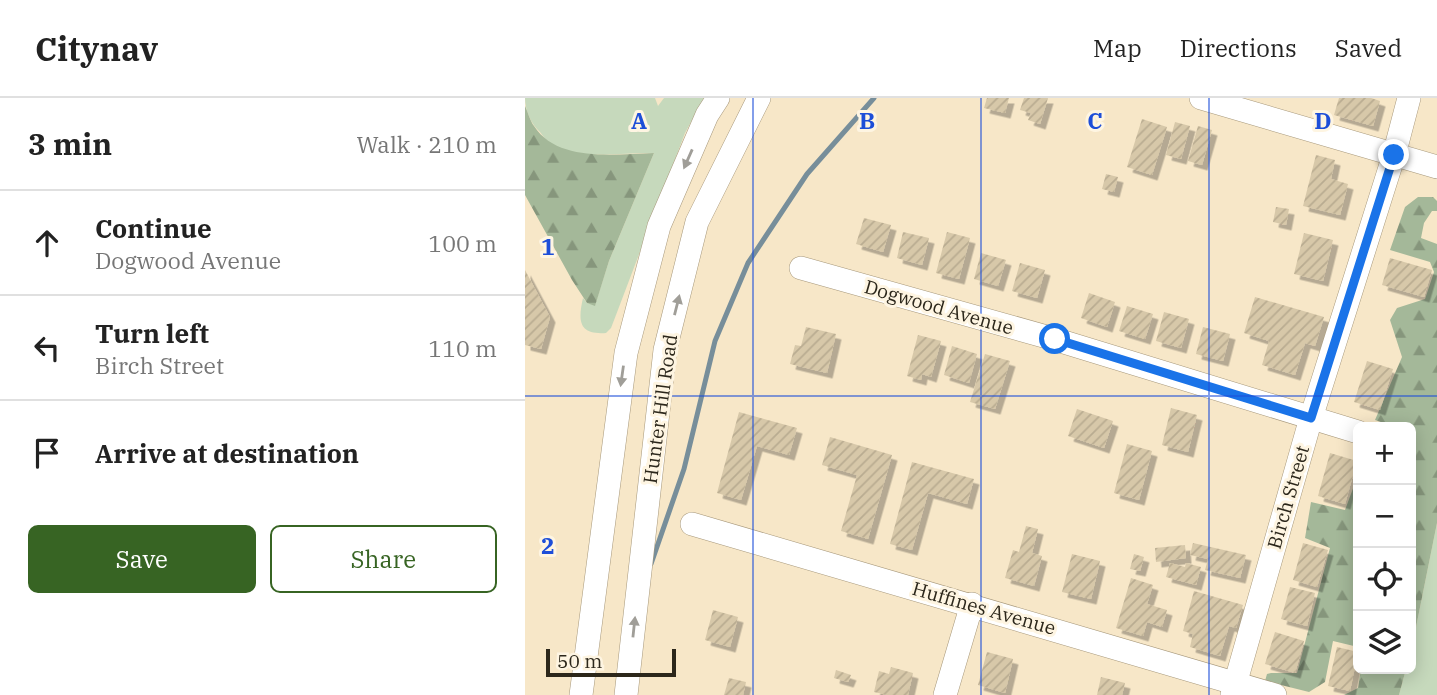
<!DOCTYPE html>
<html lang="en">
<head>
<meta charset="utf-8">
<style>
  body { margin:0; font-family:"IBM Plex Serif",serif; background:#f6f6f6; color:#222 }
  .controls { position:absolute; right:21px; bottom:21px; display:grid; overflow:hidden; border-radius:10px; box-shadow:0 4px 18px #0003 }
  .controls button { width:63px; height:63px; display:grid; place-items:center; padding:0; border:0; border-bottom:2px solid #e0e0e0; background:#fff; color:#222; font:35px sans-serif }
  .scale { position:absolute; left:21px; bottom:18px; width:130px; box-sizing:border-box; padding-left:7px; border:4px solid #2c271b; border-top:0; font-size:19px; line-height:24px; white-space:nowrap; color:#2c271b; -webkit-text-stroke:5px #fef5e2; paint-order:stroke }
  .stop { position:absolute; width:21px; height:21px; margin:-16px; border:5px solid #1a73e8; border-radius:50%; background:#fff }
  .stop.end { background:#1a73e8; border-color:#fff; box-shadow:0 2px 7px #0008 }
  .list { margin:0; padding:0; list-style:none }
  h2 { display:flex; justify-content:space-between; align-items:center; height:91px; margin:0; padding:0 28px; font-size:30px }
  h2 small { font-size:23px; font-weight:400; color:#767676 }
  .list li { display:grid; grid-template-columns:46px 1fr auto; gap:21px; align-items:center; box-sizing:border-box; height:105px; padding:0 28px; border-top:2px solid #e0e0e0 }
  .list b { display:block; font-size:26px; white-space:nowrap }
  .list p { margin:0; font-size:23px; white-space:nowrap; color:#767676 }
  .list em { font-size:23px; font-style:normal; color:#767676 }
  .actions { display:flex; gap:14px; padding:21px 28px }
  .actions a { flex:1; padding:16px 0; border:2px solid #376423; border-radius:10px; text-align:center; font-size:24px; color:#376423 }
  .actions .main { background:#376423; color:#fff }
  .icon { flex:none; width:38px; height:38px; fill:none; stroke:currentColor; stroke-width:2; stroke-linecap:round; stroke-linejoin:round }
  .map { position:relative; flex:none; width:912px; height:597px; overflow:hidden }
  header { display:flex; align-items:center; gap:42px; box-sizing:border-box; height:98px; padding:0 35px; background:#fff; border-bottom:2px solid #e0e0e0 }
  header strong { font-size:33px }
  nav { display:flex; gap:38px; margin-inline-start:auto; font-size:24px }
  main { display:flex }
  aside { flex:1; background:#fff }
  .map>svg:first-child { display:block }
  .green { fill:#c6d9bc }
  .forest { fill:url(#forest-firs) }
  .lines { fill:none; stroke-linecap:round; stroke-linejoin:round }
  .stream { stroke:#778e9a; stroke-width:5 }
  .building { fill:url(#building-hatch); filter:url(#shadow) }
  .minor-casing { stroke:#a7987b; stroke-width:24 }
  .minor { stroke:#fff; stroke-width:23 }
  .oneway { fill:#a09e98 }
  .route { stroke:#1a73e8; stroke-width:9 }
  .grid { fill:none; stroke:#1d4ed8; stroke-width:2; stroke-opacity:0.55 }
  .labels { text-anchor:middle; stroke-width:6; stroke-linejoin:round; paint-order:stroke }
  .street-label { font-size:19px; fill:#2c271b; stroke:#fef5e2 }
  .grid-label { font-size:23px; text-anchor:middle; font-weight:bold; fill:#1d4ed8; stroke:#fef5e2; stroke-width:6; stroke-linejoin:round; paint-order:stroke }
</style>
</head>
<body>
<header>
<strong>Citynav</strong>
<nav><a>Map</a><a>Directions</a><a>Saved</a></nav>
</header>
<main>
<aside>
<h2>3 min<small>Walk · 210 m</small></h2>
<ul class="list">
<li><svg class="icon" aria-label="ahead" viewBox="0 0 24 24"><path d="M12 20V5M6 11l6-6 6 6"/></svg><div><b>Continue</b><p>Dogwood Avenue</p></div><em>100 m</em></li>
<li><svg class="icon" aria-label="left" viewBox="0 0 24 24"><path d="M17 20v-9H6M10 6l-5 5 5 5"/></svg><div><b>Turn left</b><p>Birch Street</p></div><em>110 m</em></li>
<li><svg class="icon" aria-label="arrive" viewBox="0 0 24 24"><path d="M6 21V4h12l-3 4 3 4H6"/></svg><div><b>Arrive at destination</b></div></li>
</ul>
<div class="actions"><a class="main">Save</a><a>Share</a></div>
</aside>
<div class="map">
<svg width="912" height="597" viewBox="0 0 912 597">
  <defs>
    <pattern id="forest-firs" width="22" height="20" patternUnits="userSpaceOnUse" patternTransform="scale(1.75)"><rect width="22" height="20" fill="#a4b899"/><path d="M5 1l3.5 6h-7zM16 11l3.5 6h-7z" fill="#86967c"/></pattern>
    <pattern id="building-hatch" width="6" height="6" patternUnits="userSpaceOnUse" patternTransform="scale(1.75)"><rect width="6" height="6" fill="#d7c8a9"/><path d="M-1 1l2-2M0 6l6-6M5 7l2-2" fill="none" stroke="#b9ac91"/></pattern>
    <filter id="shadow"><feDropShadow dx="5.5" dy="5.5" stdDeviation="0" flood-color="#0004"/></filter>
  </defs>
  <rect width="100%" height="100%" fill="#f7e7c8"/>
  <!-- green -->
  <g class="green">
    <path d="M 0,0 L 130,0 L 133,8 L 139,0 L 179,0 L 160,35 L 91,217 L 86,230 L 81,235 C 53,237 53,222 58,200 L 62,205 L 70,207 L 84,163 L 129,55 C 100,54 52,63 26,46 C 22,43 18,38 15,34 C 6,26 0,12 0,0 Z"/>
    <path d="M 912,425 L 912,597 L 874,597 L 881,571 L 886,571 L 886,554 Z"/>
  </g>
  <!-- forest -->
  <g class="forest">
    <path d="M 0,8 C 3,14 5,23 9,28 C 33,65 91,56 129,55 L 84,163 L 70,208 L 62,205 L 47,182 L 0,97 Z"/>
    <path d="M 893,99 L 908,99 L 912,103 L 912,113 L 907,113 L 899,125 L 896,140 L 912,146 L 912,425 L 886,554 L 886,346 L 888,336 L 886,329 L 870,329 L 850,322 L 877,259 L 865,222 L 872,210 L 900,201 L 909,174 L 905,164 L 865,152 L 880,109 Z"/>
    <path d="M 833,377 L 833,549 L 808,543 L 800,584 L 784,594 L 740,583 L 742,576 L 746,575 L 772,575 L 805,450 L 780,440 L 786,404 L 820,412 Z"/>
    <path d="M 836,571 L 881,571 L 874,597 L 819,597 L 833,590 Z"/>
  </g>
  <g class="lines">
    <!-- stream -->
    <path class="stream" d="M 126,466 L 159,371 L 190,243 L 223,165 L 282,76 L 349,0"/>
  </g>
  <!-- building -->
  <g class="building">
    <path d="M 462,0 L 484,0 L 480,15 L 459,10 Z"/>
    <path d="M 499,0 L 523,0 L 515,26 L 503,22 L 506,15 L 495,12 Z"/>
    <path d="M 814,0 L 846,0 L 855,3 L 848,28 L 809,17 Z"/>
    <path d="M 617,21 L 642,29 L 627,77 L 602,69 Z"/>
    <path d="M 650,24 L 665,28 L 656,61 L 641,57 Z"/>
    <path d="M 673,28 L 687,32 L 677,67 L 663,63 Z"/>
    <path d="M 791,57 L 810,62 L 806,81 L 823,86 L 815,117 L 778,108 Z"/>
    <path d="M 581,76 L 593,79 L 589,94 L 577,91 Z"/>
    <path d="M 751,109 L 764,111 L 761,127 L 748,124 Z"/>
    <path d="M 339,120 L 366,127 L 358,154 L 331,146 Z"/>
    <path d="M 378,134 L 404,140 L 397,167 L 372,160 Z"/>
    <path d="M 422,134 L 445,140 L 434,181 L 411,175 Z"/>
    <path d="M 779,135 L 808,142 L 798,183 L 769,176 Z"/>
    <path d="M 456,155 L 481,162 L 473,188 L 449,181 Z"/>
    <path d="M 865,160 L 907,172 L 899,199 L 857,187 Z"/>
    <path d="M 495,165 L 520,172 L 512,200 L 487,193 Z"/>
    <path d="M 0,172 L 25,219 L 16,251 L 0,247 Z"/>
    <path d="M 564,195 L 590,204 L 582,229 L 556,220 Z"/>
    <path d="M 730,199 L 799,219 L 790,248 L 780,245 L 770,277 L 737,267 L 744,243 L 719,235 Z"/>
    <path d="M 602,208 L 628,216 L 620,241 L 594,233 Z"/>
    <path d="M 639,214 L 664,221 L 656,250 L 631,243 Z"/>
    <path d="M 281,229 L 311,236 L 302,275 L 265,266 L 270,247 L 276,248 Z"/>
    <path d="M 678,229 L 705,236 L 698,263 L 671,256 Z"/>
    <path d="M 393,237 L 416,243 L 406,279 L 397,276 L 396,282 L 382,278 Z"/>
    <path d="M 427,248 L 452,256 L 444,285 L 419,277 Z"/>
    <path d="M 460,256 L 485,263 L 470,311 L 445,304 Z"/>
    <path d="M 842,263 L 868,271 L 855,312 L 829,304 Z"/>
    <path d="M 646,310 L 672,317 L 663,354 L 637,347 Z"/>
    <path d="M 552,311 L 588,323 L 579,350 L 543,338 Z"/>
    <path d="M 214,314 L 272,330 L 264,357 L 232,348 L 216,402 L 192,395 Z"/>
    <path d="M 305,339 L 367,357 L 343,441 L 316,433 L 332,377 L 297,367 Z"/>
    <path d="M 602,346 L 627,353 L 614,402 L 589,395 Z"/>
    <path d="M 805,355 L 832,363 L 820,406 L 793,398 Z"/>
    <path d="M 387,364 L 449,381 L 442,406 L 403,395 L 387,452 L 365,446 Z"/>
    <path d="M 501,428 L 513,431 L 507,455 L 517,458 L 509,488 L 480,480 L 488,452 L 494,454 Z"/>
    <path d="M 668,445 L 721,457 L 715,480 L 680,472 L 683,461 L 665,457 Z"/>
    <path d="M 778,445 L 803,452 L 792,489 L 768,482 Z"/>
    <path d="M 660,447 L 661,460 L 631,464 L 630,450 Z"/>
    <path d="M 547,456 L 575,463 L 566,501 L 537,494 Z"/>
    <path d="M 609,456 L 619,459 L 615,473 L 605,471 Z"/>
    <path d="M 645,465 L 660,469 L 661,465 L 676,469 L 671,487 L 641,479 Z"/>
    <path d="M 606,480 L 628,487 L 622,506 L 642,512 L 637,529 L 622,524 L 618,538 L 591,530 Z"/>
    <path d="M 765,489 L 790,495 L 782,528 L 756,521 Z"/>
    <path d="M 669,493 L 718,507 L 711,530 L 704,528 L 695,558 L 665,549 L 668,536 L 658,533 Z"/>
    <path d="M 188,512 L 213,519 L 205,549 L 180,542 Z"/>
    <path d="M 750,534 L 779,543 L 770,575 L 740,566 Z"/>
    <path d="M 812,549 L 833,554 L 825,593 L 803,588 Z"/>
    <path d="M 462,554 L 488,561 L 480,595 L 453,587 Z"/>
    <path d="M 366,569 L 388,575 L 383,597 L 362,597 L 349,594 L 354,573 L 364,576 Z"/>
    <path d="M 311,572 L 326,577 L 323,584 L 309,580 Z"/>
    <path d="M 576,579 L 600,585 L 597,597 L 572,597 Z"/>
    <path d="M 204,580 L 221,584 L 218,597 L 199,597 Z"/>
  </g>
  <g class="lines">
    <!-- minor casing -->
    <g class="minor-casing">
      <g id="minor">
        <path d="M 676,0 L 912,69"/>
        <path d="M 276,170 L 529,241 L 833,334"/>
        <path d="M 167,426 L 750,597"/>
        <path d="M 56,597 L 101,255 L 134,128 L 182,17 L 193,0"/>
        <path d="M 101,597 L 140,252 L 172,124 L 234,0"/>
        <path d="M 420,597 L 447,506"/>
        <path d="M 707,597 L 786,320 L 869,57 L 884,0"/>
      </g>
    </g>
    <!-- minor -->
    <use href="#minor" class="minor"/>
  </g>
  <!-- one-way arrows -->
  <defs><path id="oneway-solid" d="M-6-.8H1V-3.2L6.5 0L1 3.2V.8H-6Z" transform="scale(1.75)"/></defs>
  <g class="oneway">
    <use href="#oneway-solid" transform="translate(163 61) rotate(114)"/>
    <use href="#oneway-solid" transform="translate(152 207) rotate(-76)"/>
    <use href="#oneway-solid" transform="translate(97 278) rotate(98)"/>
    <use href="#oneway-solid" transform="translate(109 529) rotate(-84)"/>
  </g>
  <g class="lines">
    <!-- route -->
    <path class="route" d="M 530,241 L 786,320 L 869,57"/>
  </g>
  <!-- grid -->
  <path class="grid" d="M 228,0 L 228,597M 456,0 L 456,597M 684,0 L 684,597M 0,298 L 912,298"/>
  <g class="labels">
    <!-- street labels -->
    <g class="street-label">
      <text transform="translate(414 209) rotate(16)" y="7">Dogwood Avenue</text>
      <text transform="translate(135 311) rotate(-82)" y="7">Hunter Hill Road</text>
      <text transform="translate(763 399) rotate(-74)" y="7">Birch Street</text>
      <text transform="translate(459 510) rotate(16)" y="7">Huffines Avenue</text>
    </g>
  </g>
  <g class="grid-label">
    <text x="114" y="31">A</text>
    <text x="342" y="31">B</text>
    <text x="570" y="31">C</text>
    <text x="798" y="31">D</text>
    <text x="23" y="157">1</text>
    <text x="23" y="456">2</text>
  </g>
</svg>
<div class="controls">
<button>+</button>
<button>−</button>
<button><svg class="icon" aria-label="locate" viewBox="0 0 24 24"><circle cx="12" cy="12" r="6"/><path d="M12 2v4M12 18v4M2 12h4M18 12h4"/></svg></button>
<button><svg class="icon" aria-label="layers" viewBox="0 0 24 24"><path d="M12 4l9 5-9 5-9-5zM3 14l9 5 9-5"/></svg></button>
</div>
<div class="scale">50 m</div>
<div class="stop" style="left:530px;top:241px"></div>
<div class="stop end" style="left:869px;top:57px"></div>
</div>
</main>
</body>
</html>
